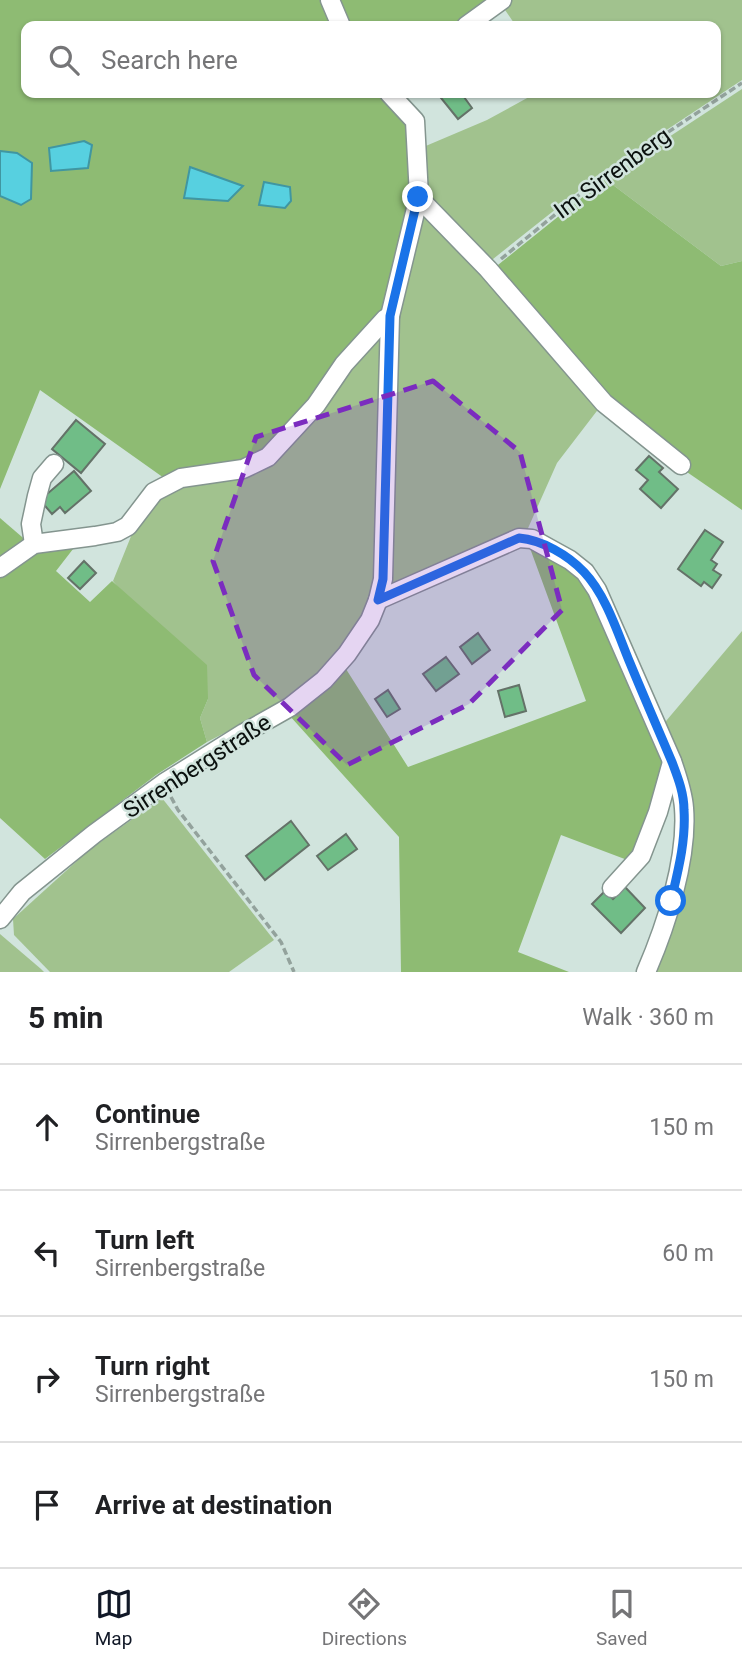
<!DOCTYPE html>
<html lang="en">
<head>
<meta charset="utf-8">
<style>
  body { margin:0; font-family:Roboto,sans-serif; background:#f6f6f6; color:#202124 }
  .stop { position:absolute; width:21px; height:21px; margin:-16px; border:5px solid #1a73e8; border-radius:50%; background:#fff }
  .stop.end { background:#1a73e8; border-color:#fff; box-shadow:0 2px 7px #0008 }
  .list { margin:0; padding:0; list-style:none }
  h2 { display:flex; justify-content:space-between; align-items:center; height:91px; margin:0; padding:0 28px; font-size:30px }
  h2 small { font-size:23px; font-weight:400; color:#757577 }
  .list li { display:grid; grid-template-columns:46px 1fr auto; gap:21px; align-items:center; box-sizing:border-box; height:126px; padding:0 28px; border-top:2px solid #e0e0e0 }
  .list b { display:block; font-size:26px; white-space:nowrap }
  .list p { margin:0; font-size:23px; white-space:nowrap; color:#757577 }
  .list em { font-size:23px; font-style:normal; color:#757577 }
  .icon { flex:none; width:38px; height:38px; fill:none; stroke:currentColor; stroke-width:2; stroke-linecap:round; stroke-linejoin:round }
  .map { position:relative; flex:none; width:742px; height:972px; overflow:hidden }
  .search { position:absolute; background:#fff; box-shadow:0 2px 5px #0004; left:21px; right:21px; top:21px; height:77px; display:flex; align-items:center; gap:18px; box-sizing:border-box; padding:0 24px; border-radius:14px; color:#757577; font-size:26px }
  .sheet { height:595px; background:#fff }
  nav { display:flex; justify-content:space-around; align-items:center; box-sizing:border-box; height:98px; border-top:2px solid #e0e0e0; background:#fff; font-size:19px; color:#757577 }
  nav a { display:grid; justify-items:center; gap:4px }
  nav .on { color:#111827 }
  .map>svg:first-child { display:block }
  .green { fill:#a1c28e }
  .forest { fill:#8ebb73 }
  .water { fill:#57d0e0; stroke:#4096a1; stroke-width:2 }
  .building { fill:#70bd87; stroke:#647268; stroke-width:2 }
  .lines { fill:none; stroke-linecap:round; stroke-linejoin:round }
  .minor-casing { stroke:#84958f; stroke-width:21 }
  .path { stroke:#93a29c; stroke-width:3.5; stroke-dasharray:7 3.5; stroke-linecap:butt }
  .minor { stroke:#fff; stroke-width:18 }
  .route { stroke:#1a73e8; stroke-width:9 }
  .marked { fill:#7b2cbf; fill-opacity:0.2; stroke:#7b2cbf; stroke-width:5; stroke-dasharray:14 9; stroke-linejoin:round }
  .labels { text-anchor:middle; stroke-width:5; stroke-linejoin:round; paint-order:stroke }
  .street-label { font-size:23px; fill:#0a100e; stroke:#d1e4dd }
</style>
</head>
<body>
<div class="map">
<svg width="742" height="972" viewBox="0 0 742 972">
  <rect width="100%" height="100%" fill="#d1e4dd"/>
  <!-- green -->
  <g class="green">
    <path d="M 505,0 L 742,0 L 742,80 L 600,174 L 488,263 L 422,196 L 421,148 L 487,120 L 529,97 L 534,93 L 716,93 L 716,26 L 516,26 L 501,4 Z"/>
    <path d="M 742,89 L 742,261 L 721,266 L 605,179 Z"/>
    <path d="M 420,205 L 603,403 L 557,463 L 525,535 L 385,593 L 395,316 Z"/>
    <path d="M 385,322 L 377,586 L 365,618 L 334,659 L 279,705 L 207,742 L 200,718 L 208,699 L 113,581 L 138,519 L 161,490 Z"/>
    <path d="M 742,631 L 742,972 L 648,972 L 686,845 L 661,727 Z"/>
    <path d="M 162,798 L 274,940 L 229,972 L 50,972 L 14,935 L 13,919 L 89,850 Z"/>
    <path d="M 0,934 L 41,969 L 44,972 L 0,972 Z"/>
  </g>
  <!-- forest -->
  <g class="forest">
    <path d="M 0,0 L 327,0 L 336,26 L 26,26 L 26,93 L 383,93 L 414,125 L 415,192 L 383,316 L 265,455 L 164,478 L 40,390 L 0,489 Z"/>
    <path d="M 335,0 L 497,0 L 462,26 L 345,26 Z"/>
    <path d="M 605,179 L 721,266 L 742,261 L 742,510 L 684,470 L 605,402 L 493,269 Z"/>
    <path d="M 0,518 L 29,543 L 0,566 Z"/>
    <path d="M 80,540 L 56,571 L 90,602 L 112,581 L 207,665 L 208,699 L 200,718 L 207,742 L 156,775 L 45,859 L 0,818 L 0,572 L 37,547 Z"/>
    <path d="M 527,540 L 581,574 L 669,762 L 630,861 L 561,835 L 518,952 L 569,972 L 401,972 L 399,837 L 289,715 L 319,695 L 346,669 L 408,767 L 586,701 Z"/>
  </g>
  <!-- water -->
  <g class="water">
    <path d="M 84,141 L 92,145 L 88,168 L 51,171 L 49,148 Z"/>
    <path d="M 0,151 L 17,153 L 32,163 L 31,199 L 21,205 L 0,196 Z"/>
    <path d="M 190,167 L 243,186 L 228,201 L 184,198 Z"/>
    <path d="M 264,182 L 290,187 L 291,201 L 285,208 L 259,205 Z"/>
  </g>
  <!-- building -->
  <g class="building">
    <path d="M 437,93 L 469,93 L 464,97 L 472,108 L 458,119 Z"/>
    <path d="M 76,420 L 105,444 L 81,473 L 52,449 Z"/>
    <path d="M 649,456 L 663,468 L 659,472 L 678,489 L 661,508 L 640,489 L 648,480 L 636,470 Z"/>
    <path d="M 74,471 L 91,491 L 65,513 L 60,507 L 52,514 L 40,500 Z"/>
    <path d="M 705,530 L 723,542 L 711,560 L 717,564 L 713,570 L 721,575 L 712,588 L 704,582 L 701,586 L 678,569 Z"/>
    <path d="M 84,561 L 96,573 L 80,589 L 68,578 Z"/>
    <path d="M 478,633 L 490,650 L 472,664 L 460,647 Z"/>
    <path d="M 446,657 L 459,674 L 436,691 L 423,674 Z"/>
    <path d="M 519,685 L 526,711 L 505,717 L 498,691 Z"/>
    <path d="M 388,690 L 400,709 L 387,717 L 375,699 Z"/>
    <path d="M 291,821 L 309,845 L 265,880 L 246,856 Z"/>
    <path d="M 346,834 L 357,849 L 328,870 L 317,856 Z"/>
    <path d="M 625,887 L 645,908 L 621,933 L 592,904 L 605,891 L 613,899 Z"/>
  </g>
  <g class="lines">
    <!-- minor casing -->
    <g class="minor-casing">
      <g id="minor">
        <path d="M 330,0 L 341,26"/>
        <path d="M 466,26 L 502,0"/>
        <path d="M 418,197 L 488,269 L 604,403 L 681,465"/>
        <path d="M 34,544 L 31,524 L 37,496 L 42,478 L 54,464"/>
        <path d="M 0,568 L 34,544 L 95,536 L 117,532 L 128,526 L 154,492 L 181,478 L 243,469 L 268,457 L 316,405 L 344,364 L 385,319 L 390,316"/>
        <path d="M 378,600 L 519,538 L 532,539 L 570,560 L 585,572 L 597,590 L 672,761 C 677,776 683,792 684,808 C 688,859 666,926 646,972"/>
        <path d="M 612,888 L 641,856 L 658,812 L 672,762"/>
        <path d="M 0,919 L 22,892 L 94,834 L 164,783 L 244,733 L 290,707 L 324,680 L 347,654 L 370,620 L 378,600 L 383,579 L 390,316 L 419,196 L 415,121 L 389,93"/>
      </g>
    </g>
    <!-- path -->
    <g class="path">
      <path d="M 501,259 L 602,176 L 742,83"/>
      <path d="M 171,797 L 178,810 L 281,942 L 294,972"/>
    </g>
    <!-- minor -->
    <use href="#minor" class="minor"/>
  </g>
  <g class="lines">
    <!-- route -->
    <path class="route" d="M 418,197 L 390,316 L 383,579 L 378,600 L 519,538 C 542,540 568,555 584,572 C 606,595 618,634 630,663 C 644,697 658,729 672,762 C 678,778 684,793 684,810 C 686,841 678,871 671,901"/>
  </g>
  <!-- marked area -->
  <path class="marked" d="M 433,381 L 520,452 L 562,610 L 469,704 L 347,765 L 254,675 L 213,561 L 256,437 Z"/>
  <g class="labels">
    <!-- street labels -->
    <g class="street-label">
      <text transform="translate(612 173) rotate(-36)" y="8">Im Sirrenberg</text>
      <text transform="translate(197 766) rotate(-33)" y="8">Sirrenbergstraße</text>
    </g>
  </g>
</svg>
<div class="stop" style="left:671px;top:901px"></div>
<div class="stop end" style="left:418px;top:197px"></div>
<div class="search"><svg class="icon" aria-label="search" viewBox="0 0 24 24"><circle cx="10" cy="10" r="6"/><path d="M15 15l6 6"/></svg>Search here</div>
</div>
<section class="sheet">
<h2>5 min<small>Walk · 360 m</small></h2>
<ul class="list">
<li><svg class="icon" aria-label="ahead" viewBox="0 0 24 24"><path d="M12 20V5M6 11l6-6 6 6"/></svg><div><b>Continue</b><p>Sirrenbergstraße</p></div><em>150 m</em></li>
<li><svg class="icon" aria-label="left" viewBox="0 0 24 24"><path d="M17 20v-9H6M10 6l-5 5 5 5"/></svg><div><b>Turn left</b><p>Sirrenbergstraße</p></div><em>60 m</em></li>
<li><svg class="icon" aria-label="right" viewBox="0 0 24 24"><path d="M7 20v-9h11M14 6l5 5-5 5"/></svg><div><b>Turn right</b><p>Sirrenbergstraße</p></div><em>150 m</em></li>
<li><svg class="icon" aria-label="arrive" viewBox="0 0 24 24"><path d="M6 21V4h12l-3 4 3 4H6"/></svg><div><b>Arrive at destination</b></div></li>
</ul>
</section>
<nav>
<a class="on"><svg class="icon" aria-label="map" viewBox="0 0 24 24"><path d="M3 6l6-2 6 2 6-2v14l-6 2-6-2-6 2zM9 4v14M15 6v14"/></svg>Map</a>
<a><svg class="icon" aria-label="directions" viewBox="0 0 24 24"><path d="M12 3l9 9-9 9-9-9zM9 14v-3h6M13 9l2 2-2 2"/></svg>Directions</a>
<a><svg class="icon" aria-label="saved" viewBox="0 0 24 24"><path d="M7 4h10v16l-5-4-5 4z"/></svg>Saved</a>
</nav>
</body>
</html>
